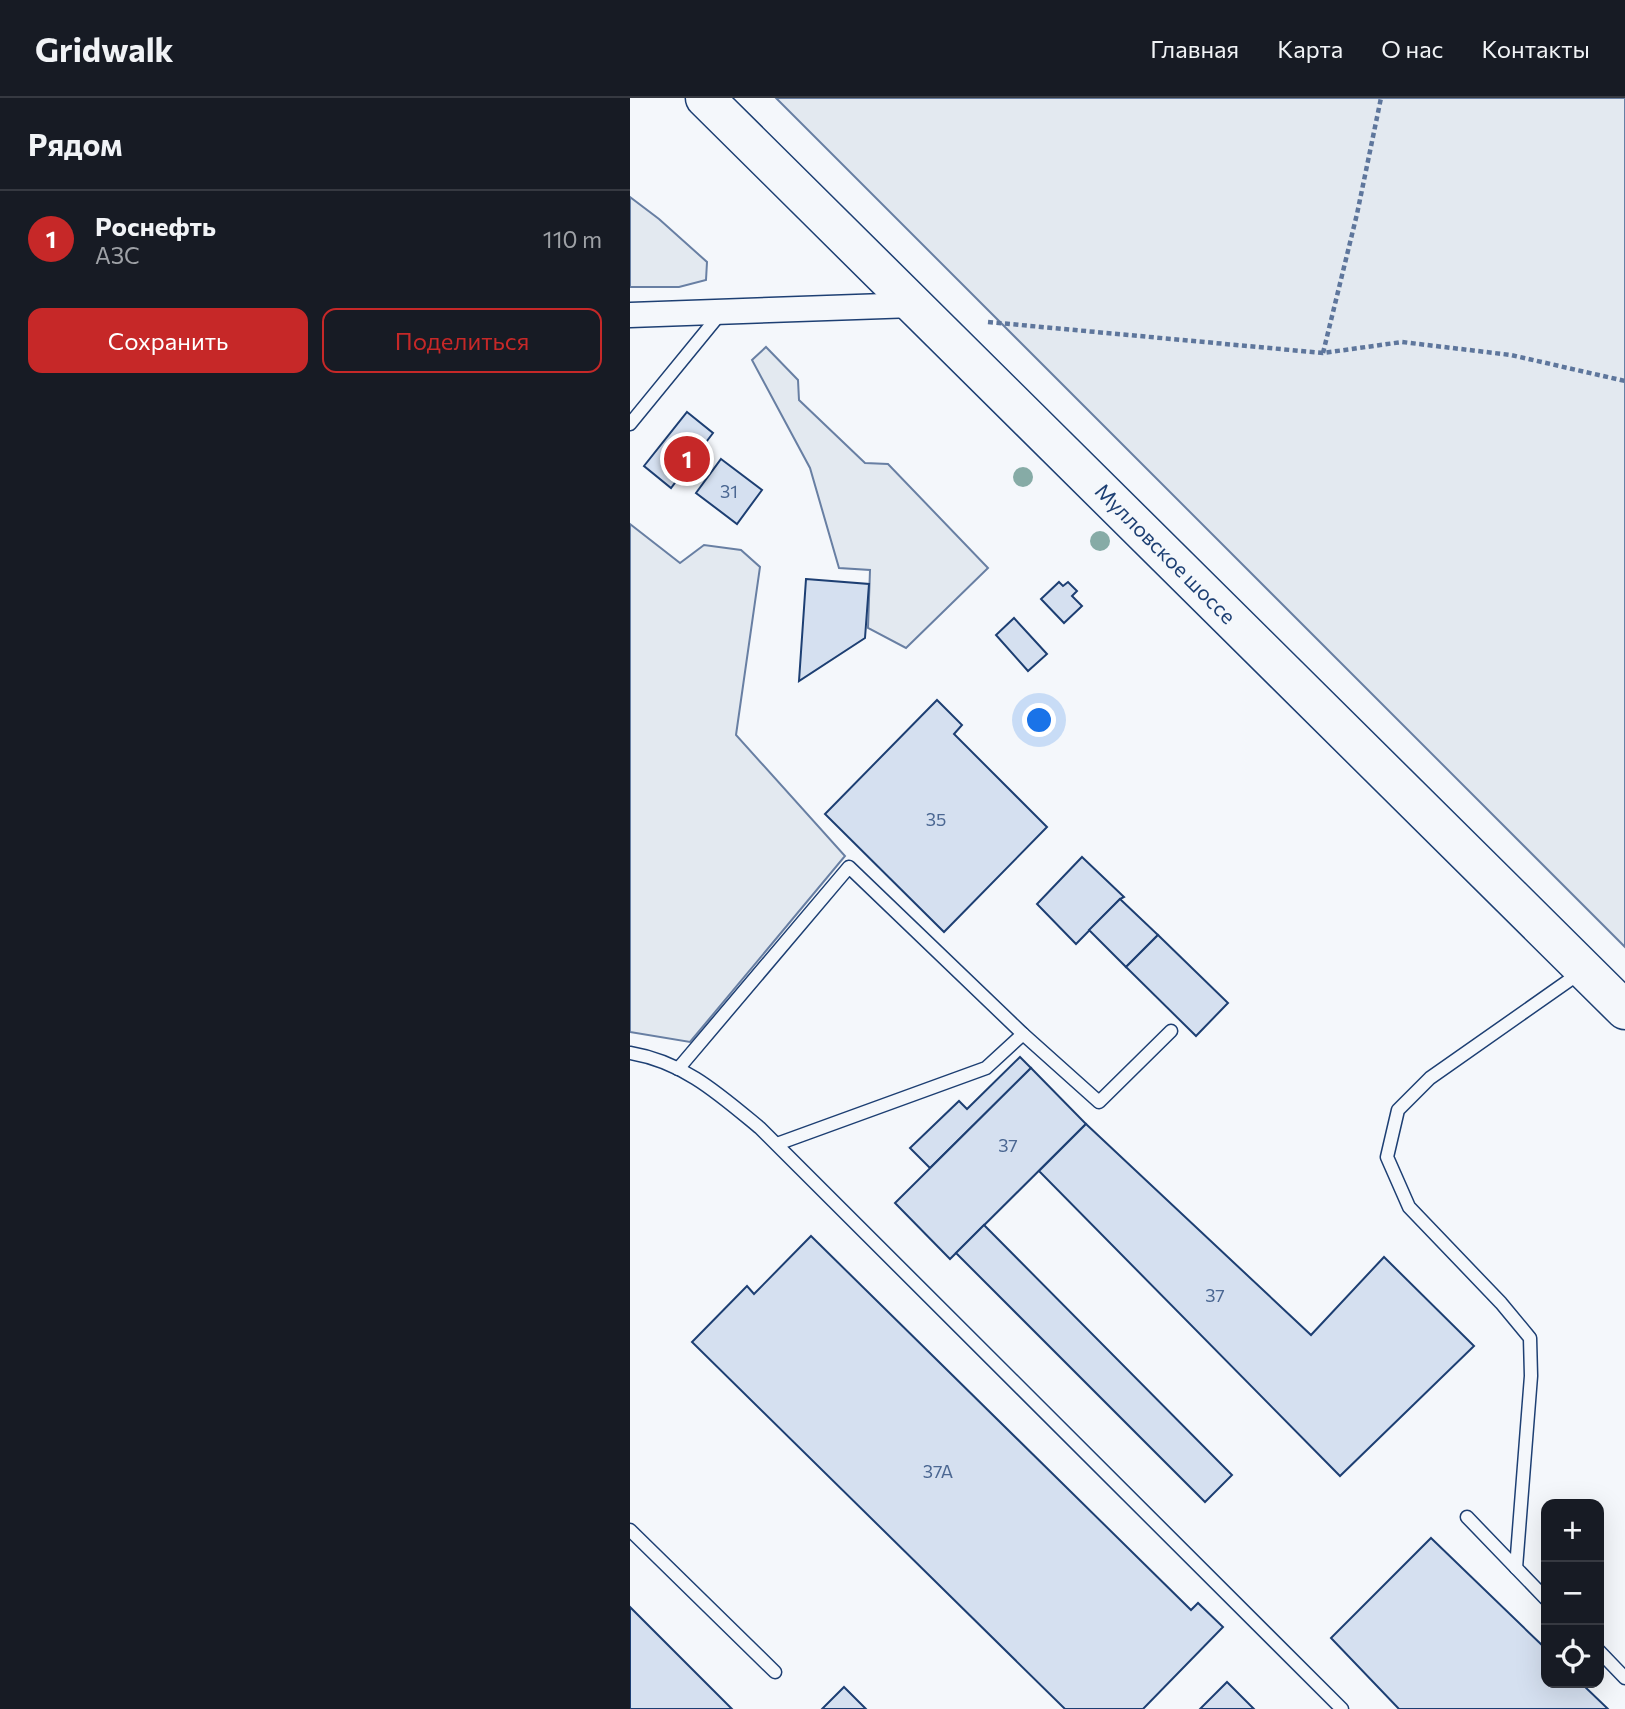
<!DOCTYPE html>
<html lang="ru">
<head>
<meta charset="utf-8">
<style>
  body { margin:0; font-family:Commissioner,sans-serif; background:#20242c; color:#f1f3f6 }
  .controls { position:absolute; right:21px; bottom:21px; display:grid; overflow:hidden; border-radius:14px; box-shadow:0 7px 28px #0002 }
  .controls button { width:63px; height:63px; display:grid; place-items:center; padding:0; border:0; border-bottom:2px solid #363941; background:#171b24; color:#f1f3f6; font:35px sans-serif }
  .you { position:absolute; left:410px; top:623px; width:24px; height:24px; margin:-18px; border:5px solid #fff; border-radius:50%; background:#1a73e8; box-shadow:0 0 0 10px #1a73e833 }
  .badge { display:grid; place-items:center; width:46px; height:46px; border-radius:50%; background:#c62828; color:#fff; font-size:23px; font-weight:700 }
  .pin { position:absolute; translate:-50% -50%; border:4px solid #fff; box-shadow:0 2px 7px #0006 }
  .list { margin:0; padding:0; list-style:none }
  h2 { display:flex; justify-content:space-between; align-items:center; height:91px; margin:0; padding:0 28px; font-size:30px }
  h2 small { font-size:23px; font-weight:400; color:#9ea1a6 }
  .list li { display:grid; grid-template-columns:46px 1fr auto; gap:21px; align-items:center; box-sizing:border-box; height:98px; padding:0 28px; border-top:2px solid #363941 }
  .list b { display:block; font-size:26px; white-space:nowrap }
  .list p { margin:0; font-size:23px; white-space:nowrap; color:#9ea1a6 }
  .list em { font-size:23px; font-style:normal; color:#9ea1a6 }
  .actions { display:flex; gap:14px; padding:21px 28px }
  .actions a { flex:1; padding:16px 0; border:2px solid #c62828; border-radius:14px; text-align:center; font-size:24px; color:#c62828 }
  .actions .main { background:#c62828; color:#fff }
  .icon { flex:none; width:38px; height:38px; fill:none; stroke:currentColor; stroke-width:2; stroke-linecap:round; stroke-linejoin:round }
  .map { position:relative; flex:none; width:995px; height:1611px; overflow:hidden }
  header { display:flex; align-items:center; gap:42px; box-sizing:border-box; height:98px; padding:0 35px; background:#171b24; border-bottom:2px solid #363941 }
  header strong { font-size:33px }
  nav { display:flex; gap:38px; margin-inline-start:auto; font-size:24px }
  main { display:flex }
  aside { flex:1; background:#171b24 }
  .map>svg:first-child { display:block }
  .green { fill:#e3e9f0; stroke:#687fa3; stroke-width:2 }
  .building { fill:#d5e0f0; stroke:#1d3f73; stroke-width:2 }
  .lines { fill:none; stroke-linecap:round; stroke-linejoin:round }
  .service-casing { stroke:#1d3f73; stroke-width:15 }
  .minor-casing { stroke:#1d3f73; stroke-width:27 }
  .trunk-casing { stroke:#1d3f73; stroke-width:41 }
  .path { stroke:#5e769c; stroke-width:4.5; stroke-dasharray:5 3.5; stroke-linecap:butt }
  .service { stroke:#f4f7fb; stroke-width:12 }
  .minor { stroke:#f4f7fb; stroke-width:24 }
  .trunk { stroke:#f4f7fb; stroke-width:38 }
  .tree { fill:#86aba6 }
  .labels { text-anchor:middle; stroke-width:5; stroke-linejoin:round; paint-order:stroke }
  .number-label { font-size:18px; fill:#4b6792 }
  .street-label { font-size:21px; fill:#1d3f73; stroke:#f4f7fb }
</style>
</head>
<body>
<header>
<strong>Gridwalk</strong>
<nav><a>Главная</a><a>Карта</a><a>О нас</a><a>Контакты</a></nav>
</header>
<main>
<aside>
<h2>Рядом<small></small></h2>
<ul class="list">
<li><span class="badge">1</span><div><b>Роснефть</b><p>АЗС</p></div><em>110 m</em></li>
</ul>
<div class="actions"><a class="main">Сохранить</a><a>Поделиться</a></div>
</aside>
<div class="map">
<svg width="995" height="1611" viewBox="0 0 995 1611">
  <rect width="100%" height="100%" fill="#f4f7fb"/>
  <!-- green -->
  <g class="green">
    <path d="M 146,0 L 995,0 L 995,849 Z"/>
    <path d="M 0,99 L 29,121 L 77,164 L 76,182 L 49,189 L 0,189 Z"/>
    <path d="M 136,249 L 168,282 L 169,302 L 235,365 L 258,366 L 358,470 L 276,550 L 238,530 L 240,472 L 209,470 L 180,370 L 122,262 Z"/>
    <path d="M 0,426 L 50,465 L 74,447 L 111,452 L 130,469 L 106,637 L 215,758 L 60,944 L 0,934 Z"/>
  </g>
  <!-- building -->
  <g class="building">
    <path d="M 57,314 L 83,335 L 41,390 L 14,368 Z"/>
    <path d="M 91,361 L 132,392 L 107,426 L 66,395 Z"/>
    <path d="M 176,481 L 239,486 L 235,540 L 169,583 Z"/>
    <path d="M 429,484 L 433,488 L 438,484 L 447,493 L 442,498 L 452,508 L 434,525 L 411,501 Z"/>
    <path d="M 384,520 L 417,556 L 398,573 L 366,537 Z"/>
    <path d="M 307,602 L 332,627 L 324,636 L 417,729 L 314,834 L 195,716 Z"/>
    <path d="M 452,759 L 494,799 L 490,801 L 446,846 L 407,806 Z"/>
    <path d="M 490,801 L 528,837 L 496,869 L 459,832 Z"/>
    <path d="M 528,837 L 598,905 L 566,938 L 496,869 Z"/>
    <path d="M 390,959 L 401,970 L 300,1070 L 280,1050 L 329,1003 L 337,1011 Z"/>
    <path d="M 401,970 L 456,1026 L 320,1161 L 265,1105 Z"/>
    <path d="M 456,1026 L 681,1237 L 754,1159 L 844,1248 L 710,1378 L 409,1073 Z"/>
    <path d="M 354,1127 L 602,1377 L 575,1404 L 326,1155 Z"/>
    <path d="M 181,1138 L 561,1512 L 568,1505 L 593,1529 L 513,1611 L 435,1611 L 62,1244 L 117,1188 L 124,1196 Z"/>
    <path d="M 801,1440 L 916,1551 L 916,1585 L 951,1585 L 978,1611 L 769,1611 L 701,1540 Z"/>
    <path d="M 0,1509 L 102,1611 L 0,1611 Z"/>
    <path d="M 597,1584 L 624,1611 L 570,1611 Z"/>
    <path d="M 214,1589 L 236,1611 L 192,1611 Z"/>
  </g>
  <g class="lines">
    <!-- service casing -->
    <g class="service-casing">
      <g id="service">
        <path d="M 0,326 L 90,216"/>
        <path d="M 0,955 C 54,964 89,996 130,1030 L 712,1611"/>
        <path d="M 48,971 L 219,769 L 393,936 L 469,1004 L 541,933"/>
        <path d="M 147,1046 L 356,970 L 393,936"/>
        <path d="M 837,1419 L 916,1501"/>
        <path d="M 0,1432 L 145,1574"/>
        <path d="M 886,1470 L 901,1278 L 900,1240 L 871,1205 L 779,1109 L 757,1059 L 768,1012 L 800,980 L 951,874"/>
        <path d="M 969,1553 L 995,1580"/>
      </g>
    </g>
    <!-- minor casing -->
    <g class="minor-casing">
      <path id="minor" d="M 0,217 L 284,207"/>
    </g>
    <!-- trunk casing -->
    <g class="trunk-casing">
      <path id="trunk" d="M 75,0 L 995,912"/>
    </g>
    <!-- path -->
    <g class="path">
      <path d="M 358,224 L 693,255 L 772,244 L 881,257 L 995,283"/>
      <path d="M 693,255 L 727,116 L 751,0"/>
    </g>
    <!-- service -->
    <use href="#service" class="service"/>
    <!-- minor -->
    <use href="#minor" class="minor"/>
    <!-- trunk -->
    <use href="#trunk" class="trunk"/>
  </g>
  <!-- trees -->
  <g class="tree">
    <circle cx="393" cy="379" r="10"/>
    <circle cx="470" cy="443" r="10"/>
  </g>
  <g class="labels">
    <!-- number labels -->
    <g class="number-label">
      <text x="99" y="400">31</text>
      <text x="306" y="728">35</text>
      <text x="378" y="1054">37</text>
      <text x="585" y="1204">37</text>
      <text x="308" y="1380">37А</text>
    </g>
    <!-- street labels -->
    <g class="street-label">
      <text transform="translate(535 456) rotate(45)" y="7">Мулловское шоссе</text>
    </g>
  </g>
</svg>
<div class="controls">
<button>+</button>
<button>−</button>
<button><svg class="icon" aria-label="locate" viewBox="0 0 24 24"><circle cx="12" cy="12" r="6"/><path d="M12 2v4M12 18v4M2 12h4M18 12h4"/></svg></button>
</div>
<div class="you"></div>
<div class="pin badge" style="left:57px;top:361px">1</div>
</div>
</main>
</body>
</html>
